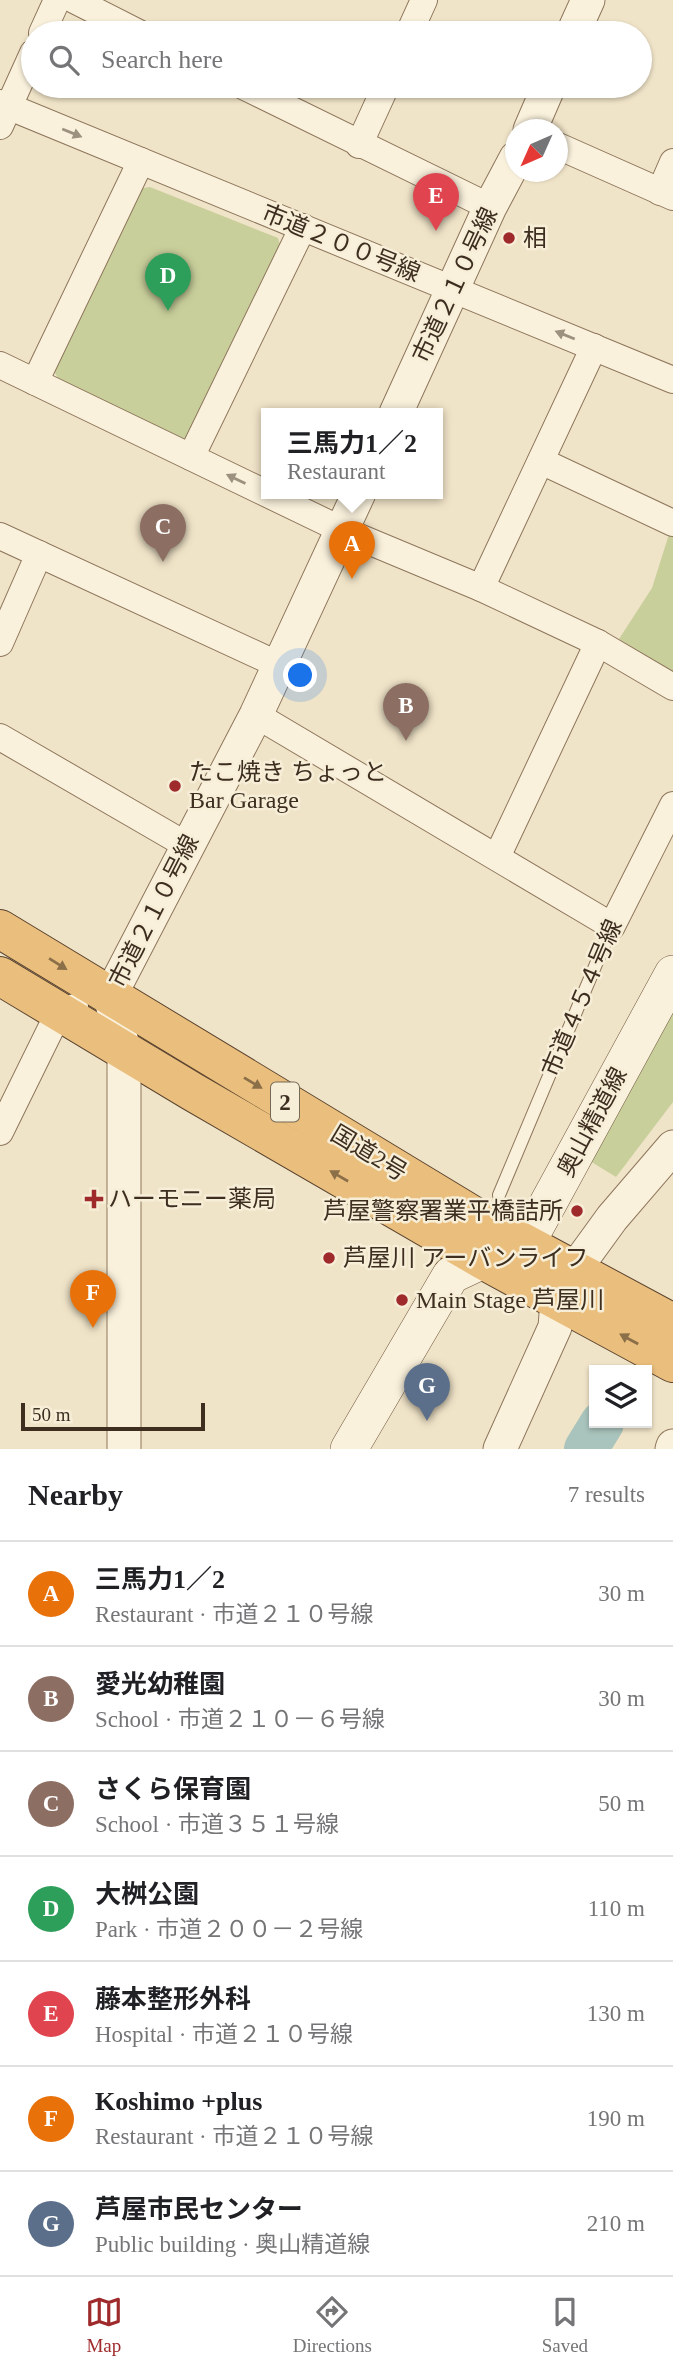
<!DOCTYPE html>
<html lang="en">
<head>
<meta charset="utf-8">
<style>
  body { margin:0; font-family:"Times New Roman","Noto Sans JP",serif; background:#f6f6f6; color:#202124 }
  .controls { position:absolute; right:21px; bottom:21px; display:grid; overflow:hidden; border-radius:0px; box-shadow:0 2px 5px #0004 }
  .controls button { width:63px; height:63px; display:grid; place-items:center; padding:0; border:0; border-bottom:2px solid #e0e0e0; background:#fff; color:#202124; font:35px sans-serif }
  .compass { position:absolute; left:505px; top:119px; width:63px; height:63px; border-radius:50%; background:#fff; box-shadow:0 2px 5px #0004; rotate:225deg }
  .scale { position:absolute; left:21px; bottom:18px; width:184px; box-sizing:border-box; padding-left:7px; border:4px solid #3d2e20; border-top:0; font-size:19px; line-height:24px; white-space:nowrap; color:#3d2e20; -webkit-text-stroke:5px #f7eed8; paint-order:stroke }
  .you { position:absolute; left:301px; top:676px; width:24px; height:24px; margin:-18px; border:5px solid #fff; border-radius:50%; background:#1a73e8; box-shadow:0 0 0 10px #1a73e833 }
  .badge { display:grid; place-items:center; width:46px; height:46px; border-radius:50%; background:#9e2a2b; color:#fff; font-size:23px; font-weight:700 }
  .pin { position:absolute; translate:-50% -58px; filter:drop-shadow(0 2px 4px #0008) }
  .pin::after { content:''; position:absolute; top:37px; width:24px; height:21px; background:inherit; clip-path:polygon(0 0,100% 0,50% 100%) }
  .popup { position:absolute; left:261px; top:408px; width:182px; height:91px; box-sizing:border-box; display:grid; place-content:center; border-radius:0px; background:#fff; filter:drop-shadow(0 2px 5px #0005); font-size:23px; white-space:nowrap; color:#757577 }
  .popup b { font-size:26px; color:#202124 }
  .popup::after { content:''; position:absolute; left:50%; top:100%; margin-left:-14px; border:14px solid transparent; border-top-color:#fff }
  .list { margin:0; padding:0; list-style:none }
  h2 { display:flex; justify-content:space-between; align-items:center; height:91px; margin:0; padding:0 28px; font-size:30px }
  h2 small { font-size:23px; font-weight:400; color:#757577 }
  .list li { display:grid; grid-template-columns:46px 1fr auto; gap:21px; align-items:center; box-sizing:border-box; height:105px; padding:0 28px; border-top:2px solid #e0e0e0 }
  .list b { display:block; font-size:26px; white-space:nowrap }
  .list p { margin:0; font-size:23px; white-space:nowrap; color:#757577 }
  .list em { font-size:23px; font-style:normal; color:#757577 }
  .icon { flex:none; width:38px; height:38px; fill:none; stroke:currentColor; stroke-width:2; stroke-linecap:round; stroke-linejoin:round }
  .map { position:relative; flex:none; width:673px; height:1449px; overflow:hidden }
  .search { position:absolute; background:#fff; box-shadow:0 2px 5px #0004; left:21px; right:21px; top:21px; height:77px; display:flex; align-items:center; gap:18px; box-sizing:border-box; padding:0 24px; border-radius:38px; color:#757577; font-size:26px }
  .sheet { height:826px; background:#fff }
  nav { display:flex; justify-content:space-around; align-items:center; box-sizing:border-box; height:98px; border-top:2px solid #e0e0e0; background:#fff; font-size:19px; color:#757577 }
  nav a { display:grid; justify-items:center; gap:4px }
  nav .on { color:#9e2a2b }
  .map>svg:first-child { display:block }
  .green { fill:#c9cf9b }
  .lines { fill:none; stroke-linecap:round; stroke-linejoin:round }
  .river { stroke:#a9c4bc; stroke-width:44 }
  .service-casing { stroke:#8d765c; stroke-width:14 }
  .minor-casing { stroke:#8d765c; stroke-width:28 }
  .tertiary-casing { stroke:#8d765c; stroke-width:35 }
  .secondary-casing { stroke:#6f573f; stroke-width:38 }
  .trunk-casing { stroke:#5b4430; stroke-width:40 }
  .service { stroke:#faf1dc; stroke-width:12 }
  .minor { stroke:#faf1dc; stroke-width:26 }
  .tertiary { stroke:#faf1dc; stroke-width:33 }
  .secondary { stroke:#faf1dc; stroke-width:37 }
  .trunk { stroke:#eabe7c; stroke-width:38 }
  .oneway { fill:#9c907e }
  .oneway2 { fill:#8b6f49 }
  .poi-dot { fill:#9e2a2b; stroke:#f7eed8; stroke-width:2.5 }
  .labels { text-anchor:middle; stroke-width:5; stroke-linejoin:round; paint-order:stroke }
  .shield { fill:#f7eed8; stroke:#756857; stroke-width:2 }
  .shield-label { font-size:23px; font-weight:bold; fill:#3d2e20 }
  .poi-label { font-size:24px; fill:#3d2e20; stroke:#f7eed8; text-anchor:start }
  .street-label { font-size:24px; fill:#3d2e20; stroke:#f7eed8 }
</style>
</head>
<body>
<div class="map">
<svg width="673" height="1449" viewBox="0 0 673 1449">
  <rect width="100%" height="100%" fill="#f0e4c8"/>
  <!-- green -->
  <g class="green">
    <path d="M 150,187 L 278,238 L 283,255 L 195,436 L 181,442 L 60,384 L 53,368 L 136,189 Z"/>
    <path d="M 670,531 L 673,532 L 673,673 L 619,639 L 652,588 Z"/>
    <path d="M 673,1003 L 673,1102 L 616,1177 L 585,1158 Z"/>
  </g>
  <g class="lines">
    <!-- river -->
    <path class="river" d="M 586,1449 L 602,1423"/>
    <!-- service casing -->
    <g class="service-casing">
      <path id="service" d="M 499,1195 L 612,926"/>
    </g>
    <!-- minor casing -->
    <g class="minor-casing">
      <g id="minor">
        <path d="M 74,0 L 139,33"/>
        <path d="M 42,33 L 57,0"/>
        <path d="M 409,33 L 424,0"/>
        <path d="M 243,86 L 490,207"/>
        <path d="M 0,103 L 673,380"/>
        <path d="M 0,126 L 33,53"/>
        <path d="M 359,145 L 386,86"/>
        <path d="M 558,146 L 673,197"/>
        <path d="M 660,192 L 673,162"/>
        <path d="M 0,365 L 342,530 L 481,588 L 598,643 L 673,687"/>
        <path d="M 35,382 L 141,161"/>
        <path d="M 191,457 L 303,227"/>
        <path d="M 541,461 L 673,523"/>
        <path d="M 0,536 L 279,665"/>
        <path d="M 481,588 L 594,347"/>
        <path d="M 0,643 L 39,554"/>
        <path d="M 256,715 L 612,926 L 673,805"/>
        <path d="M 0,737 L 188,846"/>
        <path d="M 497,857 L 598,643"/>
        <path d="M 0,1132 L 59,1012 L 75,1007"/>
      </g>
    </g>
    <!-- tertiary casing -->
    <g class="tertiary-casing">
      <g id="tertiary">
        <path d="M 573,33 L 588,0"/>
        <path d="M 530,130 L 549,86"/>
        <path d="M 396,413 L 490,207 L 516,158"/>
        <path d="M 124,1449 L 124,1050 L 110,996 L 256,715 L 359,493"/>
        <path d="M 500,1449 L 555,1327 L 557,1301 L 575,1269 L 612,1218 L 673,1147"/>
        <path d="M 672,1449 L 673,1446"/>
      </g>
    </g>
    <!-- secondary casing -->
    <g class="secondary-casing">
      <path id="secondary" d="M 349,1449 L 451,1275 L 483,1260 L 526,1244 L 673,974"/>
    </g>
    <!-- trunk casing -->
    <g class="trunk-casing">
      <g id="trunk">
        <path d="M 0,929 L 474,1216 L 673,1323"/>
        <path d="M 0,976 L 193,1092 L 483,1260 L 673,1363"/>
      </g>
    </g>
    <!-- service -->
    <use href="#service" class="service"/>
    <!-- minor -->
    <use href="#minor" class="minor"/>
    <!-- tertiary -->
    <use href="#tertiary" class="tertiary"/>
    <!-- secondary -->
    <use href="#secondary" class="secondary"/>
    <!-- trunk -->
    <use href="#trunk" class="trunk"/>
  </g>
  <!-- one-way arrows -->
  <defs><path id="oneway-solid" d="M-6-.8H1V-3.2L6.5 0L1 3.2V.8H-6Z" transform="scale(1.75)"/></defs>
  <g class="oneway">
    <use href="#oneway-solid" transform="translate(72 133) rotate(22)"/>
    <use href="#oneway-solid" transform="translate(565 335) rotate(-158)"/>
    <use href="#oneway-solid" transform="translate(236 479) rotate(-154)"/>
  </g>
  <g class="oneway2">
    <use href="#oneway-solid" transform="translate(58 964) rotate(32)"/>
    <use href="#oneway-solid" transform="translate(253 1083) rotate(31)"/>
    <use href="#oneway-solid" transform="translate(339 1176) rotate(-150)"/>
    <use href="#oneway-solid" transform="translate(629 1339) rotate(-151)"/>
  </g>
  <!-- markers -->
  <g class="poi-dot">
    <circle cx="509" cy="238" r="7"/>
    <circle cx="175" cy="786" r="7"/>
    <path d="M90.5 1188.5h7v7h7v7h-7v7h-7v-7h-7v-7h7z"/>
    <circle cx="577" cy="1211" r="7"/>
    <circle cx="329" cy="1258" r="7"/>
    <circle cx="402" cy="1300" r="7"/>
  </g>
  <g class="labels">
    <!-- shield labels -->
    <rect class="shield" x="271" y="1082.5" width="28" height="39" rx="5"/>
    <g class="shield-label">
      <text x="285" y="1110">2</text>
    </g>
    <!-- poi labels -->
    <g class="poi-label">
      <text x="523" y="246">相</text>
      <text x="189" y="780">たこ焼き ちょっと<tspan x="189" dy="28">Bar Garage</tspan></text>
      <text x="108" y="1207">ハーモニー薬局</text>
      <text x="563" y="1219" text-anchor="end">芦屋警察署業平橋詰所</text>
      <text x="343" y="1266">芦屋川 アーバンライフ</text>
      <text x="416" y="1308">Main Stage 芦屋川</text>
    </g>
    <!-- street labels -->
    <g class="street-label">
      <text transform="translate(341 243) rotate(22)" y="8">市道２００号線</text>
      <text transform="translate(455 285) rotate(-65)" y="8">市道２１０号線</text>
      <text transform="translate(154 911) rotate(-63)" y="8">市道２１０号線</text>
      <text transform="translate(582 998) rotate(-67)" y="8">市道４５４号線</text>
      <text transform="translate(592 1122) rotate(-62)" y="8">奥山精道線</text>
      <text transform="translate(369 1153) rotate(31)" y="8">国道2号</text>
    </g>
  </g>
</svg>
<div class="controls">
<button><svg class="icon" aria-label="layers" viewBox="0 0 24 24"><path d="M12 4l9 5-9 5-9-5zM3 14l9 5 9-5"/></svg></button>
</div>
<svg class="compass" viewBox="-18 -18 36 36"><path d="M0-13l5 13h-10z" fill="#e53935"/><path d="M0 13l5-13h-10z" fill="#757577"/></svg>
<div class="scale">50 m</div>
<div class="you"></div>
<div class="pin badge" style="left:352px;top:579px;background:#e8710a">A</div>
<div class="popup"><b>三馬力1／2</b>Restaurant</div>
<div class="pin badge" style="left:406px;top:741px;background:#8d6e63">B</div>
<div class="pin badge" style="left:163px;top:562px;background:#8d6e63">C</div>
<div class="pin badge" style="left:168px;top:311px;background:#2e9e5b">D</div>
<div class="pin badge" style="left:436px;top:231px;background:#e0444e">E</div>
<div class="pin badge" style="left:93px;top:1328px;background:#e8710a">F</div>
<div class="pin badge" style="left:427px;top:1421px;background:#5c6f8a">G</div>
<div class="search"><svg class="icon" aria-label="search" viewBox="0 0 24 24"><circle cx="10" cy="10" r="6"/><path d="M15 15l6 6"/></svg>Search here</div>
</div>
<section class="sheet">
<h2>Nearby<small>7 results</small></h2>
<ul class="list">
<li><span class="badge" style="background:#e8710a">A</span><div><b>三馬力1／2</b><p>Restaurant · 市道２１０号線</p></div><em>30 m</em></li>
<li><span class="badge" style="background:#8d6e63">B</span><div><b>愛光幼稚園</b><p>School · 市道２１０－６号線</p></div><em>30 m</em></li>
<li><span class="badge" style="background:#8d6e63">C</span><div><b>さくら保育園</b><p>School · 市道３５１号線</p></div><em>50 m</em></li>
<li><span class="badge" style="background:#2e9e5b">D</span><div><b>大桝公園</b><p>Park · 市道２００－２号線</p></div><em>110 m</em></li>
<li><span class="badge" style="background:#e0444e">E</span><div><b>藤本整形外科</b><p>Hospital · 市道２１０号線</p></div><em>130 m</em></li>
<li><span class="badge" style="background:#e8710a">F</span><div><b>Koshimo +plus</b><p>Restaurant · 市道２１０号線</p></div><em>190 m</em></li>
<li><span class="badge" style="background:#5c6f8a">G</span><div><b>芦屋市民センター</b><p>Public building · 奥山精道線</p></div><em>210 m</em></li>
</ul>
</section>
<nav>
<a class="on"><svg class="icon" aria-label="map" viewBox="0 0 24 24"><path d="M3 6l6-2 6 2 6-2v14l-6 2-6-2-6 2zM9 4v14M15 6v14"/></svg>Map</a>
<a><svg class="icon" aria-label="directions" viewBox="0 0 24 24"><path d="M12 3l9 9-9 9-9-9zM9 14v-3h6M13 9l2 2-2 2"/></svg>Directions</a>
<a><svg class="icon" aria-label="saved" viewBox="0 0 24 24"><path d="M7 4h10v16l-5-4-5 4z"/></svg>Saved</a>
</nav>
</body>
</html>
